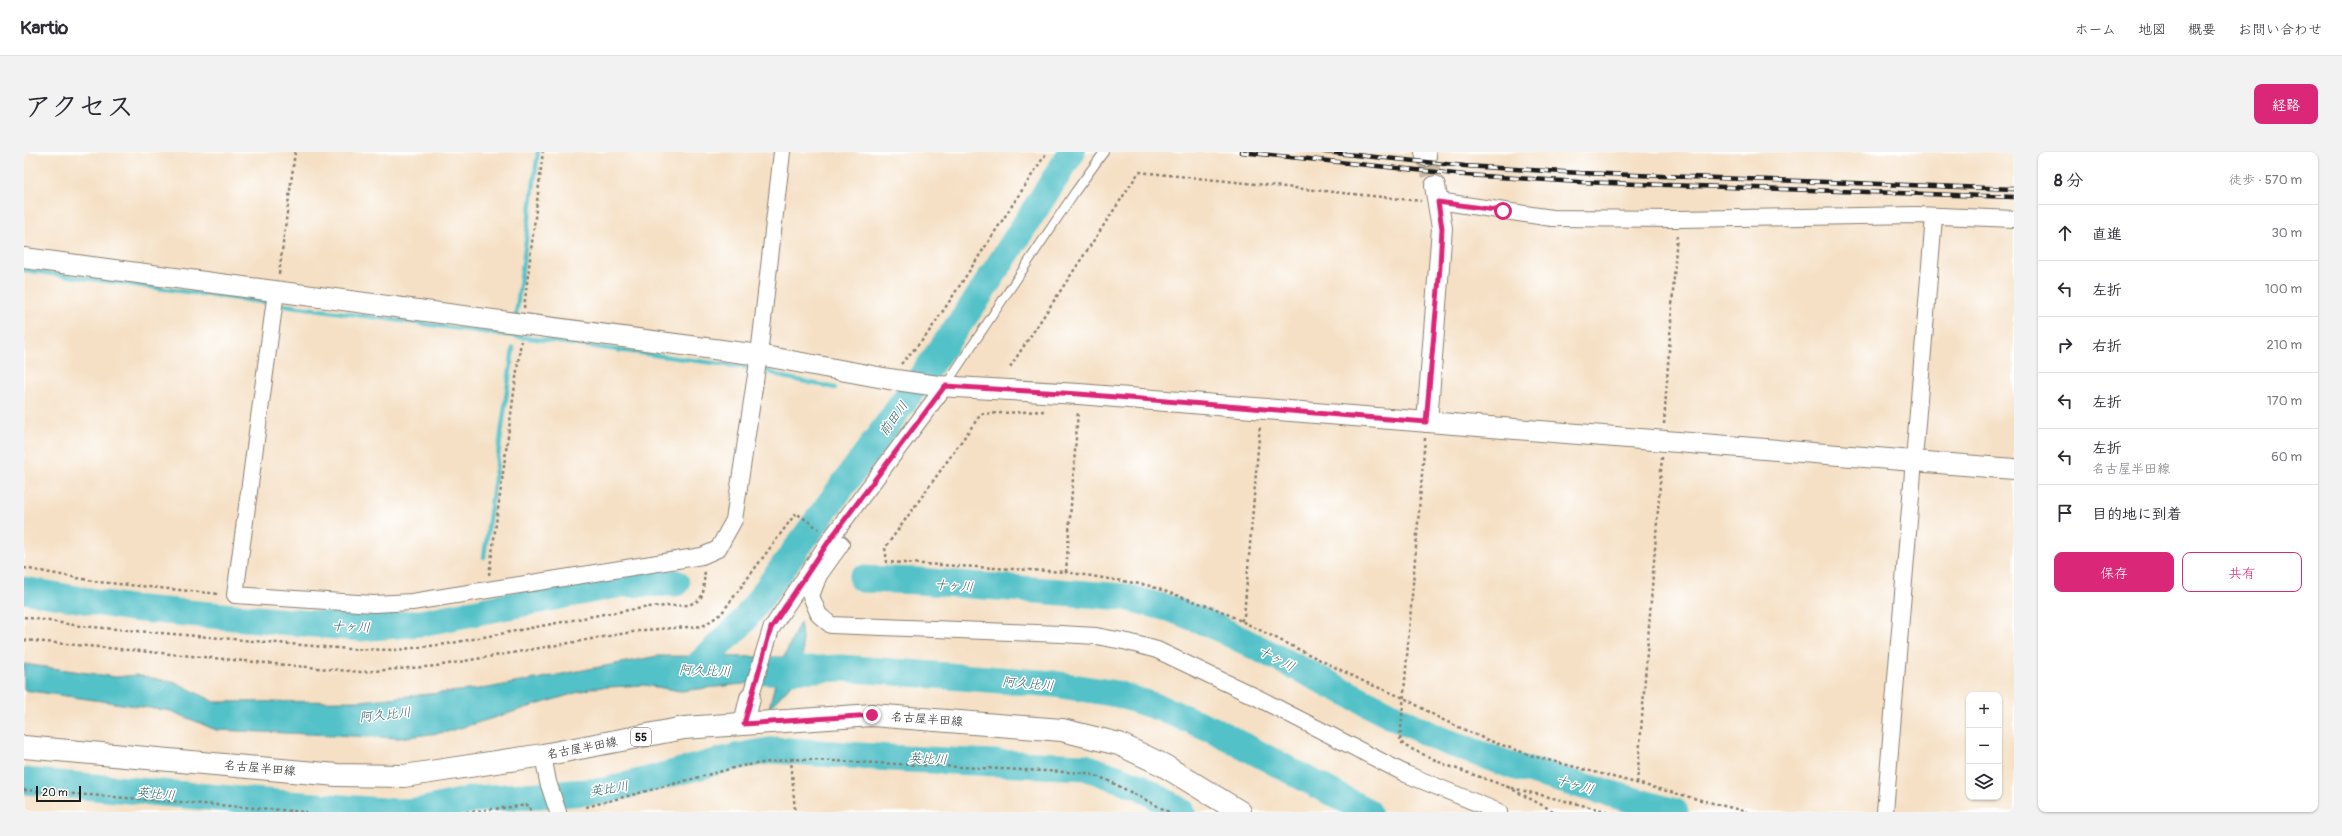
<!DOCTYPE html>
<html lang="ja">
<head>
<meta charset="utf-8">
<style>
  body { margin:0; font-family:Pangolin,"Klee One",sans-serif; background:#f2f2f3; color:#2b2b33 }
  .controls { position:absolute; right:12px; bottom:12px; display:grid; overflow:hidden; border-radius:8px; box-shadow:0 1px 3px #0004 }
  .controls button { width:36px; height:36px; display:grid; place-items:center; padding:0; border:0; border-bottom:1px solid #e1e1e2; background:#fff; color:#2b2b33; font:20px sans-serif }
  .scale { position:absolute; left:12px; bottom:10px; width:45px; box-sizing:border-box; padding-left:4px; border:2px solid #1c1c1c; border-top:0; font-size:11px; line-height:14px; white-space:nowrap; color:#1c1c1c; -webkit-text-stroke:3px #fff; paint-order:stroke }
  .stop { position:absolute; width:12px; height:12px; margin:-9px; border:3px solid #db2777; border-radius:50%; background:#fff }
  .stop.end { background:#db2777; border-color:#fff; box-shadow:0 1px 4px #0008 }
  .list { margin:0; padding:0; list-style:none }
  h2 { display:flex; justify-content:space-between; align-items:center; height:52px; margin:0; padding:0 16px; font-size:17px }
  h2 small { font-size:13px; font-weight:400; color:#7c7c81 }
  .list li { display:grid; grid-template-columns:26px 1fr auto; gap:12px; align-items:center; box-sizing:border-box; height:56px; padding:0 16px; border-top:1px solid #e1e1e2 }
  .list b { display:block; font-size:15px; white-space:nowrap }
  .list p { margin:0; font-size:13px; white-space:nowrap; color:#7c7c81 }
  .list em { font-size:13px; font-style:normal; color:#7c7c81 }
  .actions { display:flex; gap:8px; padding:12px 16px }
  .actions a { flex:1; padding:9px 0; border:1px solid #db2777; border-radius:8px; text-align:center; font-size:14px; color:#db2777 }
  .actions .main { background:#db2777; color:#fff }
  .icon { flex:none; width:22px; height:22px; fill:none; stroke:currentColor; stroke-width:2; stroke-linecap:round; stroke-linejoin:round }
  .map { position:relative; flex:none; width:1990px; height:660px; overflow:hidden; border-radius:8px }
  header { display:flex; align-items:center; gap:24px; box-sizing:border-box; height:56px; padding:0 20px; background:#fff; border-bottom:1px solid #e1e1e2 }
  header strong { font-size:19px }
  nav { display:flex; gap:22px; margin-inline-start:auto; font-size:14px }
  .intro { display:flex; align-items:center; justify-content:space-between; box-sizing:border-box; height:96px; padding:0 24px }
  h1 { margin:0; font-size:28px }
  .button { padding:10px 18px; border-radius:8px; background:#db2777; color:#fff; font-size:14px; font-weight:700 }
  main { display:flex; gap:24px; padding:0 24px }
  aside { flex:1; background:#fff; border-radius:8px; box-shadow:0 1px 3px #0004 }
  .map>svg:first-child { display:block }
  .water { fill:#53c1c8; stroke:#386e72 }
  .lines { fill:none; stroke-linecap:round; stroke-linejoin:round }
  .stream { stroke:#53c1c8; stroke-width:4.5 }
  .river { stroke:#53c1c8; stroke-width:27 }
  .tertiary-tunnel { stroke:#cab9a3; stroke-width:20; stroke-dasharray:20 10; stroke-linecap:butt }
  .service-casing { stroke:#887e70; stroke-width:10 }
  .minor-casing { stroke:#887e70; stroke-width:18 }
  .tertiary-casing { stroke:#887e70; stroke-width:22 }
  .primary-casing { stroke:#887e70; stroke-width:24 }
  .path { stroke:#887e70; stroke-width:2.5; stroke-dasharray:3 3; stroke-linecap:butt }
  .service { stroke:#fff; stroke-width:8 }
  .minor { stroke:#fff; stroke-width:16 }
  .tertiary { stroke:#fff; stroke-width:20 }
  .primary { stroke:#fff; stroke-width:22 }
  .rail-casing { stroke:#1c1c1c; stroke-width:4.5 }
  .rail { stroke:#fff; stroke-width:3; stroke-dasharray:9; stroke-linecap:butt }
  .route { stroke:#db2777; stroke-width:5 }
  .labels { text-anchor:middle; stroke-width:3; stroke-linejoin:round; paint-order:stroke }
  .shield { fill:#fff; stroke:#606060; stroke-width:1 }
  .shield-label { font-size:11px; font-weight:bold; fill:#1c1c1c }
  .street-label { font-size:12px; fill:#1c1c1c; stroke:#fff }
  .water-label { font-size:13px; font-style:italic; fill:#325e61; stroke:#fff }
</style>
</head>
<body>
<header>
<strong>Kartio</strong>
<nav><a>ホーム</a><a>地図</a><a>概要</a><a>お問い合わせ</a></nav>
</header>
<div class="intro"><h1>アクセス</h1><a class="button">経路</a></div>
<main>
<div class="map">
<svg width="1990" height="660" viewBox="0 0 1990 660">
  <rect width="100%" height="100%" fill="#fff"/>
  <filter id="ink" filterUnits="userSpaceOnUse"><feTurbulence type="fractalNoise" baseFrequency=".025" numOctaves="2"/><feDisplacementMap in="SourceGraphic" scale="8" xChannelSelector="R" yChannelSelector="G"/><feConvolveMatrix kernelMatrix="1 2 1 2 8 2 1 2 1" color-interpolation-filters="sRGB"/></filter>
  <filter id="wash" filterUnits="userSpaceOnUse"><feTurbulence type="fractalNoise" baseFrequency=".012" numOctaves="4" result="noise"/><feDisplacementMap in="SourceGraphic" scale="16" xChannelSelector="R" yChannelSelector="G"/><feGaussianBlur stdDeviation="0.9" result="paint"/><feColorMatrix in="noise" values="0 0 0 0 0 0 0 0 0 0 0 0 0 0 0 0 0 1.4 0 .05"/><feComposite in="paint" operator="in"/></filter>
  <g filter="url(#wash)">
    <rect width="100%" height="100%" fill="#f5e0c5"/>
    <!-- water -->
    <path class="water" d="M 776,470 C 783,520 779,521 745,556 L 751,532 L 727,531 L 657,539 L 620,533 L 568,536 L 423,580 L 375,586 L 192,578 L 147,559 L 0,538 L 0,512 L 92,525 L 112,523 L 153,531 L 191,550 L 336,549 L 464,536 L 634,504 L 760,505 Z"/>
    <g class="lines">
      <!-- stream -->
      <g class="stream">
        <path d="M 0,118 L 741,218 L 759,225 L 811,236"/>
        <path d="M 492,163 L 514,0"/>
        <path d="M 460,405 L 489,196"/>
      </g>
      <!-- river -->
      <g class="river">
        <path d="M 838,427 L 894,429 L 1101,445 L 1147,457 L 1188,473 L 1415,587 L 1489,614 L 1651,660"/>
        <path d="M 0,438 L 106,456 L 336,476 L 397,471 L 597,432 L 652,431"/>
        <path d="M 670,517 L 718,471 L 866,269 L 953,147 L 1048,0"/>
        <path d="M 740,519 L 817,516 L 1030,532 L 1093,542 L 1139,557 L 1190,578 L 1344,660"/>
        <path d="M 0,629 L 253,651 L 372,660 L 396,659 L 450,647 L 581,639 L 711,605 L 750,598 L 882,607 L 1061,615 L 1117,635 L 1158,660"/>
      </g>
    </g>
  </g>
  <g filter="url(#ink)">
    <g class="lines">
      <!-- tertiary-tunnel -->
      <path class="tertiary-tunnel" d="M 1402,4 L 1411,34"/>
      <!-- service casing -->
      <g class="service-casing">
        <path id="service" d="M 921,234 L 1051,40 L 1080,0"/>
      </g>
      <!-- minor casing -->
      <g class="minor-casing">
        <g id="minor">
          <path d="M 1414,49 L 1528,66 L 1654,67 L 1892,63 L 1990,67"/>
          <path d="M 252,140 L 211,443 L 350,452 L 388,450 L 678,404 L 694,397 L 710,368 L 735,203 L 758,0"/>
          <path d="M 807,386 L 817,392 L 795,423 L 787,444 L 795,463 L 807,473 L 1037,482 L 1072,484 L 1104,490 L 1133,498 L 1232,545 L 1382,622 L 1475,660"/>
          <path d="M 726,546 L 747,477 L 807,386 L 921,234"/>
          <path d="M 519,603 L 524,630 L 534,660"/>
          <path d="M 1861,660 L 1910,65"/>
        </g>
      </g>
      <!-- tertiary casing -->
      <g class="tertiary-casing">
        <g id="tertiary">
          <path d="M 1401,0 L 1402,4"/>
          <path d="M 0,106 L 735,203 L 865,227 L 914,234 L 1055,242 L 1990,317"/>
          <path d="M 1403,270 L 1418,76 L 1411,34"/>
          <path d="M 720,571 L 726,546"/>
        </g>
      </g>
      <!-- primary casing -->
      <g class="primary-casing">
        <path id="primary" d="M 0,595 L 313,623 L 380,624 L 519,603 L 660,576 L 848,563 L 1038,578 L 1095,592 L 1139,613 L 1216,660"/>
      </g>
      <!-- path -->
      <g class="path">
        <path d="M 255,122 L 271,0"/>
        <path d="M 500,156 L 519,0"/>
        <path d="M 877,212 L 902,184 L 923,153 L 1023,0"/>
        <path d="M 986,215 L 1115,20 L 1397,49"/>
        <path d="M 1020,259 L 957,262 L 861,396 L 863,410 L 1042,420 L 1123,433 L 1195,458 L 1343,531 L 1380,546 L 1417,567 L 1461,587 L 1509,604 L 1723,660"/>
        <path d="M 1640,272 L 1653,81"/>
        <path d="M 1401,286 L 1376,589 L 1381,594 L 1422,613 L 1484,635 L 1586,660"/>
        <path d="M 0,416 L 75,430 L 196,442"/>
        <path d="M 1042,420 L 1054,259"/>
        <path d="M 465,423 L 497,189"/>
        <path d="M 0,465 L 56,474 L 324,497 L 371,498 L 423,492 L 580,462 L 625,455 L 665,453 L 675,448 L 679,442 L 681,418"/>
        <path d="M 1217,469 L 1220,464 L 1236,273"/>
        <path d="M 0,488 L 336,520 L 412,514 L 620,478 L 679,474 L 697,462 L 772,361 L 795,377"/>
        <path d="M 767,607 L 1063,621 L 1083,628 L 1145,660"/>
        <path d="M 1613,631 L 1638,305"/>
        <path d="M 1484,635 L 1531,660"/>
        <path d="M 0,638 L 283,660"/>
        <path d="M 562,655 L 717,614 L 767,607 L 771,660"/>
        <path d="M 442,660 L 505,653 L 507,660"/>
      </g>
      <!-- service -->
      <use href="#service" class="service"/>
      <!-- minor -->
      <use href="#minor" class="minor"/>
      <!-- tertiary -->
      <use href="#tertiary" class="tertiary"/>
      <!-- primary -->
      <use href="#primary" class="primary"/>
      <!-- rail casing -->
      <g class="rail-casing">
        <g id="rail">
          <path d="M 1217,0 L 1441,23 L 1555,30 L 1990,45"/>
          <path d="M 1301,0 L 1441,14 L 1556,21 L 1990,37"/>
        </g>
      </g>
      <!-- rail -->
      <use href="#rail" class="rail"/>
    </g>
  </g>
  <g class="lines" filter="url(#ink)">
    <!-- route -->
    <path class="route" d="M 848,563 L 720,572 L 747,476 L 807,386 L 921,234 L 1055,242 L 1402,270 L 1416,115 L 1418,76 L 1414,50 L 1479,59"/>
  </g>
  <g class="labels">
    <!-- shield labels -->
    <rect class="shield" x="607" y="576" width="20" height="18" rx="3"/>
    <g class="shield-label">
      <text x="617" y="589">55</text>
    </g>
    <!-- street labels -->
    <g class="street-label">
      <text transform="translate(903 567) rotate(4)" y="4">名古屋半田線</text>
      <text transform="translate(558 596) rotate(-11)" y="4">名古屋半田線</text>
      <text transform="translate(236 616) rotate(5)" y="4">名古屋半田線</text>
    </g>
    <!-- water labels -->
    <g class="water-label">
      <text transform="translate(869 266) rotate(-54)" y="5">前田川</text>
      <text transform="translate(930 433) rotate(4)" y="5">十ヶ川</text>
      <text transform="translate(327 474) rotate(2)" y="5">十ヶ川</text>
      <text transform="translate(1253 506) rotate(27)" y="5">十ヶ川</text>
      <text transform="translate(681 518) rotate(2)" y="5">阿久比川</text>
      <text transform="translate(1004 531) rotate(5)" y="5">阿久比川</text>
      <text transform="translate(361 562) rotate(-6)" y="5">阿久比川</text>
      <text transform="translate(904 606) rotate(3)" y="5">英比川</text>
      <text transform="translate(1551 632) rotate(16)" y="5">十ヶ川</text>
      <text transform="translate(585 636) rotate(-9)" y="5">英比川</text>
      <text transform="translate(132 641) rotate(5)" y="5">英比川</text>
    </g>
  </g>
</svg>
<div class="controls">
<button>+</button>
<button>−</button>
<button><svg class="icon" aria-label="layers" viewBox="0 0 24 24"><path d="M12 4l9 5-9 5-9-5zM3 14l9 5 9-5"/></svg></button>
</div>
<div class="scale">20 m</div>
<div class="stop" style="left:1479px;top:59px"></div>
<div class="stop end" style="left:848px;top:563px"></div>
</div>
<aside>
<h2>8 分<small>徒歩 · 570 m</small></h2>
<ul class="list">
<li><svg class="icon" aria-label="ahead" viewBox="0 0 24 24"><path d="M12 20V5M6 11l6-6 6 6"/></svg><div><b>直進</b></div><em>30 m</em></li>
<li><svg class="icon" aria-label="left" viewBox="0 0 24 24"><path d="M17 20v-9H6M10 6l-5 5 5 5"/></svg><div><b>左折</b></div><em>100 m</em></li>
<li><svg class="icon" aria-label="right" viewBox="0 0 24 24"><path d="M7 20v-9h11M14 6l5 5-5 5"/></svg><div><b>右折</b></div><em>210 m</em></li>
<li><svg class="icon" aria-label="left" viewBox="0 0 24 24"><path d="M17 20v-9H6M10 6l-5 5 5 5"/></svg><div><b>左折</b></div><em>170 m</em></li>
<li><svg class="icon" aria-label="left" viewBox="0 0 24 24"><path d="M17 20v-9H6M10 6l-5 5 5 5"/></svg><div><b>左折</b><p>名古屋半田線</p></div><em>60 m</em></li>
<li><svg class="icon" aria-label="arrive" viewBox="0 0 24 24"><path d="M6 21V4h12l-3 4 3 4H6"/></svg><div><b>目的地に到着</b></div></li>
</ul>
<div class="actions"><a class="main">保存</a><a>共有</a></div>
</aside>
</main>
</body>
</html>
